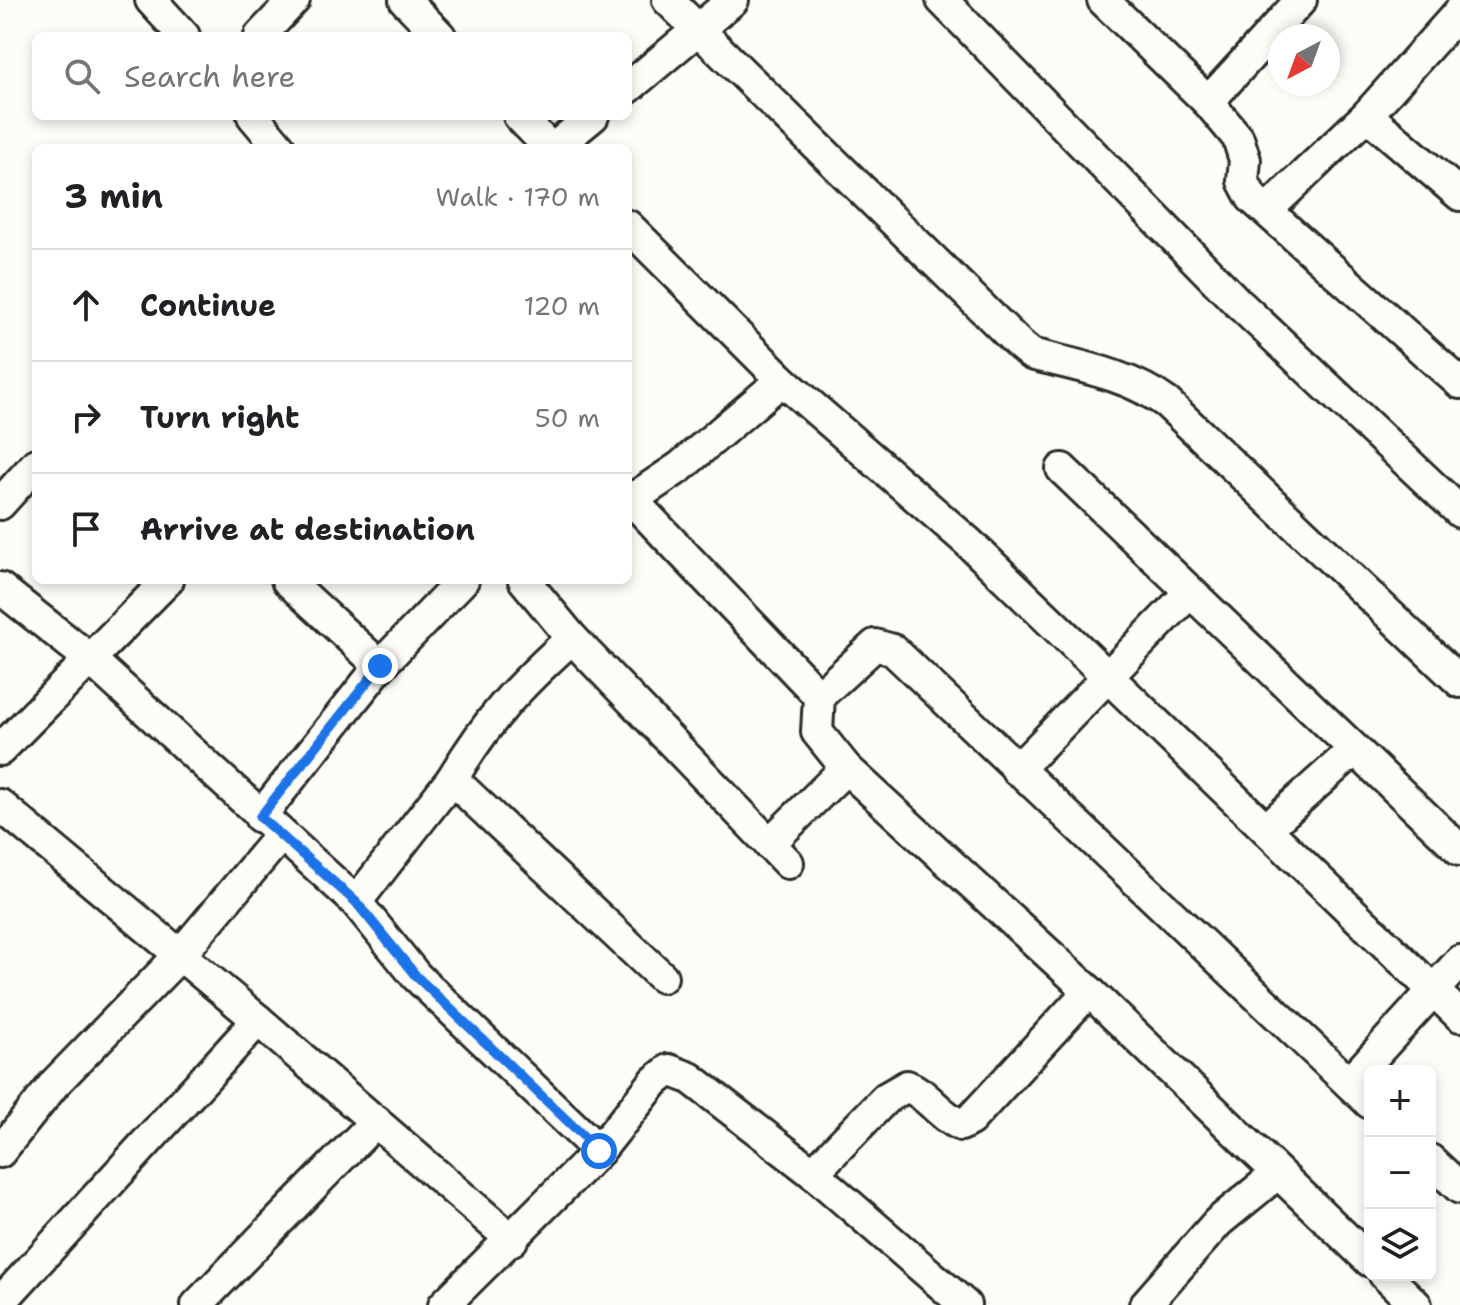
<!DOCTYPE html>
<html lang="en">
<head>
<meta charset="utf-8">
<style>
  body { margin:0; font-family:"Shantell Sans",sans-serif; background:#f2f2f2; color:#202124 }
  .controls { position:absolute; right:24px; bottom:24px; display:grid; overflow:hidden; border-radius:12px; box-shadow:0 4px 12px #0003 }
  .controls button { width:72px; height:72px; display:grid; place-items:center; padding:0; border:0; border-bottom:2px solid #e0e0e0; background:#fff; color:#202124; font:40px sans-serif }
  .compass { position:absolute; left:1268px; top:24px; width:72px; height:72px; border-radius:50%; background:#fff; box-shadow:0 4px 12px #0003; rotate:221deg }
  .stop { position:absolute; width:24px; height:24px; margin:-18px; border:6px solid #1a73e8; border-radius:50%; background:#fff }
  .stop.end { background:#1a73e8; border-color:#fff; box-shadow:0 2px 8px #0008 }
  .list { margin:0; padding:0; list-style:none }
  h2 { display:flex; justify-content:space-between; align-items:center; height:104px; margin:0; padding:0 32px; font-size:34px }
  h2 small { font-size:26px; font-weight:400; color:#757577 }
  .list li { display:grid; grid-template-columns:52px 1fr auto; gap:24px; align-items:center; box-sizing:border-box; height:112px; padding:0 32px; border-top:2px solid #e0e0e0 }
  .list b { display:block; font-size:30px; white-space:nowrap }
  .list em { font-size:26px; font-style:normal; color:#757577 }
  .icon { flex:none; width:44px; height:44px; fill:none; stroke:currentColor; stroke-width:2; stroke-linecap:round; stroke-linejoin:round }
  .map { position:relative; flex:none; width:1460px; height:1305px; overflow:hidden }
  .search { position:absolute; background:#fff; box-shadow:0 4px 12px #0003; left:32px; top:32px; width:600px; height:88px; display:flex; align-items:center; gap:20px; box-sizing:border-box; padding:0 28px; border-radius:12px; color:#757577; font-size:30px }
  .panel { position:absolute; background:#fff; box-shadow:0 4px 12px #0003; left:32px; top:144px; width:600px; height:440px; border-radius:12px }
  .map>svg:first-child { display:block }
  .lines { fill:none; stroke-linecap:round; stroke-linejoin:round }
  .minor-casing { stroke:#2b2b2b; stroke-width:36 }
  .minor { stroke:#fdfcf7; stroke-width:30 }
  .route { stroke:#1a73e8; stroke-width:10 }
</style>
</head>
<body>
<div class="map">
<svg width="1460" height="1305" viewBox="0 0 1460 1305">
  <rect width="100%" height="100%" fill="#fdfcf7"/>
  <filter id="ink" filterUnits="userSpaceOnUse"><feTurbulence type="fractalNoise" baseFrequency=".0125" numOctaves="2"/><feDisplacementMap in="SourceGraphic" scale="16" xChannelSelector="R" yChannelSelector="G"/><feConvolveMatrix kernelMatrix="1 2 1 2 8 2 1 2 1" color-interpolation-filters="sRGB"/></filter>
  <g filter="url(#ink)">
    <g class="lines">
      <!-- minor casing -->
      <g class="minor-casing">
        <g id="minor">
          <path d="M 151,0 L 184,36"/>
          <path d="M 405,0 L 440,36"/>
          <path d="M 668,0 L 1019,344 L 1031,354 C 1077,366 1128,374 1167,403 L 1460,682"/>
          <path d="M 942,0 L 1236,301 L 1460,512"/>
          <path d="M 1103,0 L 1208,102 L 1238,138 L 1245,160 L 1243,181 L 1252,198 L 1460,383"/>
          <path d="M 260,36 L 294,0"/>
          <path d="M 628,88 L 733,0"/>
          <path d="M 1208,102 L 1301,0"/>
          <path d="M 1367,115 L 1460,195"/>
          <path d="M 253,116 L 280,148"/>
          <path d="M 519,116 L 550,148"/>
          <path d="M 554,148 L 593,116"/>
          <path d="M 1267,210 L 1367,115 L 1460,11"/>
          <path d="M 628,226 L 782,380 L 968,542 L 1460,1016"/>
          <path d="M 1062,469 L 1460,850"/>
          <path d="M 628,496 L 819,696 L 817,732 L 846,768 L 1089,991 L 1370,1261"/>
          <path d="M 628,502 L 680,467 L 782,380"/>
          <path d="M 0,504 L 36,464"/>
          <path d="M 287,580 L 380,666"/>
          <path d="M 524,580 L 572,638 L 788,863"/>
          <path d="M 0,588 L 90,659 L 356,902 L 416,976 L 599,1151 L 655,1081 L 669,1070 L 690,1078 L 813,1173 L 965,1305"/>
          <path d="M 572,638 C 519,686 489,717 452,779 L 662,977"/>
          <path d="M 819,696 L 875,645 L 893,650 L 1370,1103"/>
          <path d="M 0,750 L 168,580"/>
          <path d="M 1017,770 L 1190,592"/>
          <path d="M 0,805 L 258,1020 L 512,1240"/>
          <path d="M 260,817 L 380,666 L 463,580"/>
          <path d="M 1266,829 L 1354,750"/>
          <path d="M 769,844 L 846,768"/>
          <path d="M 356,902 L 452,779"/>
          <path d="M 1349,1083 L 1460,961"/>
          <path d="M 0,1152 L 55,1083 L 180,955 L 280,836"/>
          <path d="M 1430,1160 L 1460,1188"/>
          <path d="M 813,1173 L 886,1098 L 907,1086 C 928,1094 939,1116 961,1125 L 970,1120 L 1089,991"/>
          <path d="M 1385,1275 L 1416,1305"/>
          <path d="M 0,1303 L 258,1020"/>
          <path d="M 197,1305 L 376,1121"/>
          <path d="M 444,1305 L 599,1151"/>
          <path d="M 1145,1305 L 1218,1222 L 1278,1173"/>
        </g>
      </g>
      <!-- minor -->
      <use href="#minor" class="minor"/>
    </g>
  </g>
  <g class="lines" filter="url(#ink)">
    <!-- route -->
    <path class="route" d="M 380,666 L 260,817 L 356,902 L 416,976 L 599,1151"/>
  </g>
</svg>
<div class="controls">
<button>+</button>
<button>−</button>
<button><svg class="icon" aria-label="layers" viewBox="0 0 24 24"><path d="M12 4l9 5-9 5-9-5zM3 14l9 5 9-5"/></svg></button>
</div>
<svg class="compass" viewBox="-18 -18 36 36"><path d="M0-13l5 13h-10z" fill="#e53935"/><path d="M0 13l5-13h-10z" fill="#757577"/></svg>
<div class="stop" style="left:599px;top:1151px"></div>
<div class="stop end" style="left:380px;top:666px"></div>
<div class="search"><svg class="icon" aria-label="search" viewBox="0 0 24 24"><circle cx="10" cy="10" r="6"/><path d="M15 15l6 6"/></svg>Search here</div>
<section class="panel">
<h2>3 min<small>Walk · 170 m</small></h2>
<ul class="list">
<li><svg class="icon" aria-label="ahead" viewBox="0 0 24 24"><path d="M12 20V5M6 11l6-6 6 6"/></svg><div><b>Continue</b></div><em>120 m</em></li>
<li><svg class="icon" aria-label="right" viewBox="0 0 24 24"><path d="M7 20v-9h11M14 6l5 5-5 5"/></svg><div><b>Turn right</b></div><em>50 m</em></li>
<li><svg class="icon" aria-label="arrive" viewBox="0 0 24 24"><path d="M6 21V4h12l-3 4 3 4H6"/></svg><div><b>Arrive at destination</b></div></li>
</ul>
</section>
</div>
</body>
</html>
